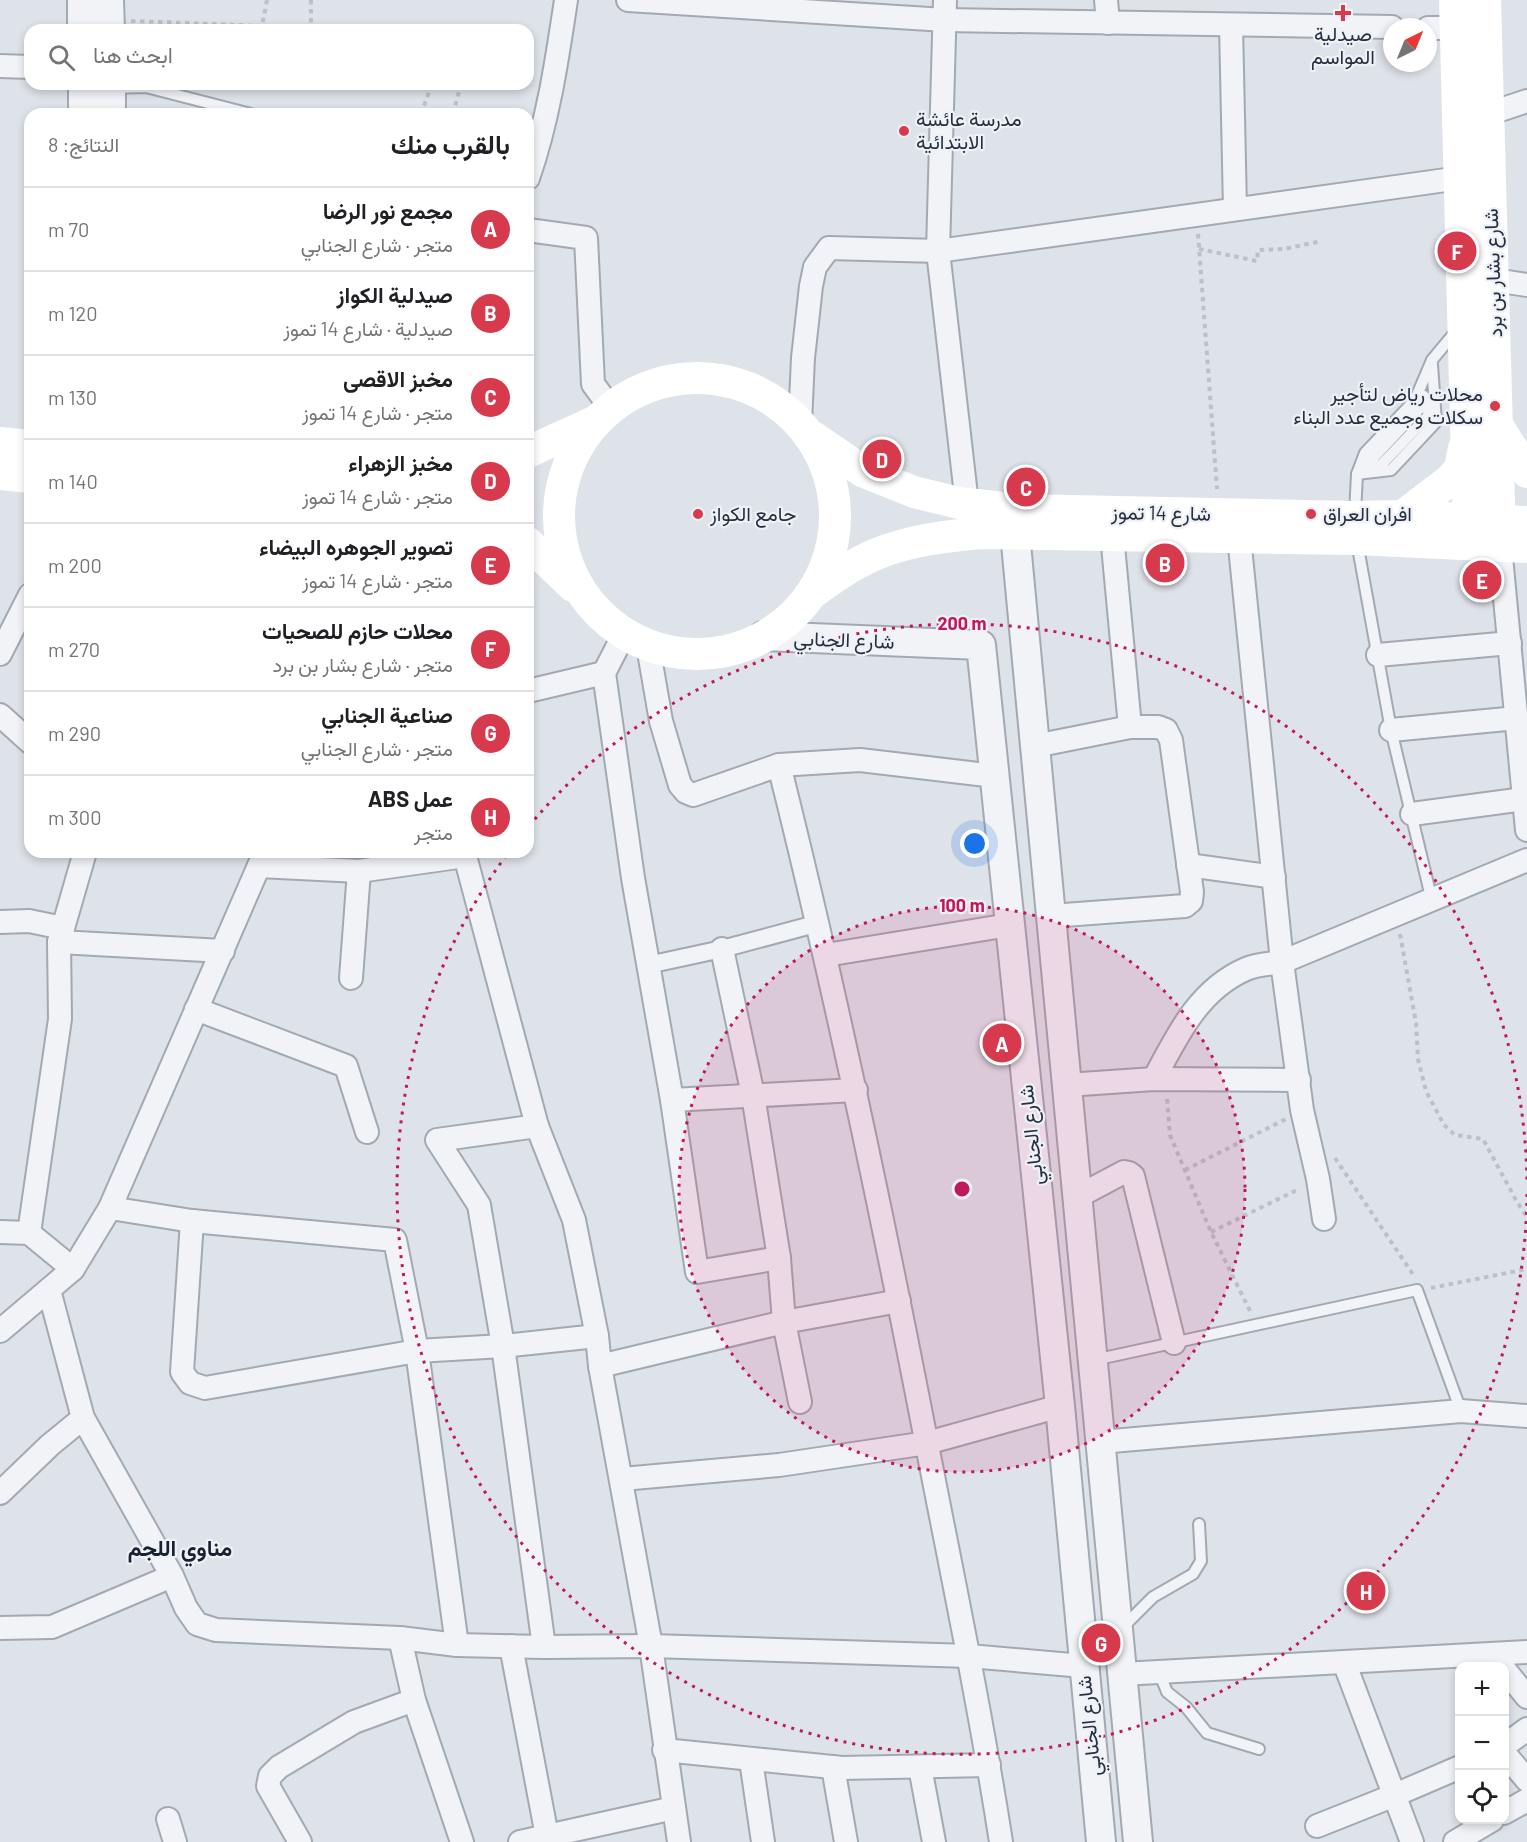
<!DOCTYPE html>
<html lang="ar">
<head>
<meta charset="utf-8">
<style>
  body { margin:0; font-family:Barlow,Vazirmatn,sans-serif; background:#f6f6f6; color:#202124; direction:rtl }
  .controls { position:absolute; right:18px; bottom:18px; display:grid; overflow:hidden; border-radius:12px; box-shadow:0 3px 9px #0003 }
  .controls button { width:54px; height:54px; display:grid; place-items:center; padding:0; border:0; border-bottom:2px solid #e0e0e0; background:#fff; color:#202124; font:30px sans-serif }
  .compass { position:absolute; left:1383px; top:18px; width:54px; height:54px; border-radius:50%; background:#fff; box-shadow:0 3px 9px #0003; rotate:43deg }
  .you { position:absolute; left:975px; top:844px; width:21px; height:21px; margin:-15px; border:4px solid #fff; border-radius:50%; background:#1a73e8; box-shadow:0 0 0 9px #1a73e833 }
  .badge { display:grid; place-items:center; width:39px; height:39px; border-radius:50%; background:#d73a4c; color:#fff; font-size:20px; font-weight:700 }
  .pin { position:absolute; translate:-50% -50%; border:3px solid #fff; box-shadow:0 2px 6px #0006 }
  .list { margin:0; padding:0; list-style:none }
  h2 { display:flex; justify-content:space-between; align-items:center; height:78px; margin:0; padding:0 24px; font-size:26px }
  h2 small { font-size:20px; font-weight:400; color:#757577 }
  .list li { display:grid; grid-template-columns:39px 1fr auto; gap:18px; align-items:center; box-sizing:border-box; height:84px; padding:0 24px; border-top:2px solid #e0e0e0 }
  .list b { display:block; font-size:22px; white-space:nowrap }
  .list p { margin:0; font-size:20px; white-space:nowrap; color:#757577 }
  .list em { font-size:20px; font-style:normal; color:#757577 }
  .icon { flex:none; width:33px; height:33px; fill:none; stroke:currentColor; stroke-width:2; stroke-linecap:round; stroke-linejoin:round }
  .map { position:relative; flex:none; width:1527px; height:1842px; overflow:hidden; direction:ltr }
  .search { position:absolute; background:#fff; box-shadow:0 3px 9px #0003; left:24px; top:24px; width:510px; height:66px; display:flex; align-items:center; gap:15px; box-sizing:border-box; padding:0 21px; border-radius:18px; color:#757577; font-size:22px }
  .panel { position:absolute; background:#fff; box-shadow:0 3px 9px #0003; left:24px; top:108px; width:510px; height:750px; border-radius:18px; direction:rtl }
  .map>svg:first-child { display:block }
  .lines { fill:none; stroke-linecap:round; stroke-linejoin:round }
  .service-casing { stroke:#a3a9b3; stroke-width:14 }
  .pedestrian-casing { stroke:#a3a9b3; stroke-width:20 }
  .minor-casing { stroke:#a3a9b3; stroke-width:26 }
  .tertiary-casing { stroke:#a3a9b3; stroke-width:32 }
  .path { stroke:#bcc0c8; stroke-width:4; stroke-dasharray:4.5 4.5; stroke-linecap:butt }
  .service { stroke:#f1f3f7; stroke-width:10 }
  .pedestrian { stroke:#f1f3f7; stroke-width:16 }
  .minor { stroke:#f1f3f7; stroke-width:22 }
  .tertiary { stroke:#f1f3f7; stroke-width:28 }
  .secondary { stroke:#fff; stroke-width:32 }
  .ring { fill:none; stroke:#c2185b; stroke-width:3; stroke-dasharray:3 6 }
  .poi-dot { fill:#d73a4c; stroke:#eef1f6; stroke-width:2 }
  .labels { text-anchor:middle; stroke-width:4.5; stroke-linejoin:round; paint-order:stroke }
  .poi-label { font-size:20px; fill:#262f41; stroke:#eef1f6; text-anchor:start }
  .street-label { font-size:20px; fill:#262f41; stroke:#eef1f6 }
  .quarter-label { font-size:22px; font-weight:bold; fill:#192031; stroke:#eef1f6 }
  .centre { fill:#c2185b; stroke:#eef1f6; stroke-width:3 }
  .ring-label { font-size:18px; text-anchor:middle; font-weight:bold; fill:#c2185b; stroke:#eef1f6; stroke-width:4.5; stroke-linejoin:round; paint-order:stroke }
</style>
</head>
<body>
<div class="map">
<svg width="1527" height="1842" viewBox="0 0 1527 1842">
  <rect width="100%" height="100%" fill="#dee2e9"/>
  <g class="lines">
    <!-- service casing -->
    <g class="service-casing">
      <g id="service">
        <path d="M 111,88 L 146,87 L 251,114"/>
        <path d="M 1370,469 L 1382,464 L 1428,416 L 1429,403"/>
        <path d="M 1362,470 L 1422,406 L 1424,396"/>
        <path d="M 1357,474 L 1391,470 L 1436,422 L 1432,364"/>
        <path d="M 1355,514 L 1357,474 L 1365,453 L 1415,400 L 1432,360 L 1457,330"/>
        <path d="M 1357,542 L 1391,730 L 1432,901"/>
        <path d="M 1094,1360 L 1417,1290 L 1461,1411"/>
        <path d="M 1123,1627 L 1153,1597 L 1193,1574 L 1201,1561 L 1199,1524"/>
        <path d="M 1159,1672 L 1167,1692 L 1186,1707 L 1207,1733 L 1259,1749"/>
      </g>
    </g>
    <!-- pedestrian casing -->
    <g class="pedestrian-casing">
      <path id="pedestrian" d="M 648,965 L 722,949 L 819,923"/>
    </g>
    <!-- minor casing -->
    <g class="minor-casing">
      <g id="minor">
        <path d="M 628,0 L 945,20 L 1392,27"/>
        <path d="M 945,0 L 938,251 L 967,504"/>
        <path d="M 1106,0 L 1108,23"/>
        <path d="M 1231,25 L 1235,209"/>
        <path d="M 1428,28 L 1456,28"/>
        <path d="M 0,66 L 30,67"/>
        <path d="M 1488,114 L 1527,101"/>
        <path d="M 528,178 C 548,121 557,60 566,0"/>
        <path d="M 528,230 L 586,238 L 593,384 L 610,407"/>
        <path d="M 1494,280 L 1527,285"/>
        <path d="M 800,423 L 803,358 L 811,286 L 815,267 L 829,248 L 938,251 L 1460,178"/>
        <path d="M 1239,537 L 1282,962 L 1302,1110 L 1318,1179 L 1324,1219"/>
        <path d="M 1500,546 L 1527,830"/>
        <path d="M 624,634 L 604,673 L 633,878 L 672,1100 L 697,1272 L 779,1258"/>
        <path d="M 648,646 L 661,721 L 680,785 L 686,792 L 693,795 L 779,765 L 860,760 L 995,776"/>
        <path d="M 0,654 L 30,595"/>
        <path d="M 1378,655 L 1510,643"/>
        <path d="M 528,691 L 604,673"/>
        <path d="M 0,715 L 30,742"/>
        <path d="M 1391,730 L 1517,718"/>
        <path d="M 1035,746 L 1130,727 L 1112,535"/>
        <path d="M 779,765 C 835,988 882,1213 926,1440 C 952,1574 980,1707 1001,1842"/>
        <path d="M 1412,814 L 1524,799"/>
        <path d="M 464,852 L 537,1126 L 574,1220 L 597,1336 L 600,1366 L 651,1646 L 679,1842"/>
        <path d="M 1188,865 L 1274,877"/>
        <path d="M 259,866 L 359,871 L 465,856"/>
        <path d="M 1051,916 L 1185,906 L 1191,901 L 1192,892 L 1171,740 L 1166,730 L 1158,727 L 1130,727"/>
        <path d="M 0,922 L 29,921 L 63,928"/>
        <path d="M 59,942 L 223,951"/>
        <path d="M 722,949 L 753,1095 L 779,1258 L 784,1322 L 800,1402"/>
        <path d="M 826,955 L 1009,925"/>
        <path d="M 351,978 L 359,871"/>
        <path d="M 196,1009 L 346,1066 L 367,1132"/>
        <path d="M 1154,1079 C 1177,1036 1198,990 1246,969 C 1257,964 1271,964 1282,962 L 1527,860"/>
        <path d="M 1067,1085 L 1154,1079 L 1299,1080"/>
        <path d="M 672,1100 L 856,1090"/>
        <path d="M 537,1126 L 437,1140 L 479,1205 L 503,1346 L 544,1647"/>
        <path d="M 1077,1197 L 1124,1172 L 1129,1173 L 1133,1176 L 1174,1343"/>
        <path d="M 110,1208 L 192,1221 L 395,1240 L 417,1351 L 457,1645"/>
        <path d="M 192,1221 L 182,1372 L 190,1383 L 205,1388 L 417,1351 L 503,1346 L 597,1336"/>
        <path d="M 0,1232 L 29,1233 L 73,1269"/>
        <path d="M 29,1233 L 60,1019 L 59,942 L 85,852"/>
        <path d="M 49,1290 L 83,1418 L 172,1576 L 186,1608 L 197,1624 L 216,1630 L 400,1638 L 457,1645 L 544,1647 L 651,1646 L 969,1656 L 1083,1666"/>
        <path d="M 0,1331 L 73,1269 L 110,1208 L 265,852"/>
        <path d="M 600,1366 L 784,1322 L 899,1301"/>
        <path d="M 1100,1442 L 1461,1411 L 1527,1416"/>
        <path d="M 622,1479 L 779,1465 L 927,1443 L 1060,1406"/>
        <path d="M 0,1493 L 50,1445 L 83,1418"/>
        <path d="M 0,1628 L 52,1627 L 172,1576"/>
        <path d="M 400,1638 L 414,1700 L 462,1842"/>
        <path d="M 511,1646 L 547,1836"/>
        <path d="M 1344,1662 L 1412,1842"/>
        <path d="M 1504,1669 L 1527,1697"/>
        <path d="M 1122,1674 L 1527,1652"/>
        <path d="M 1504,1746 L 1527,1729"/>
        <path d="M 664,1750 L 842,1768 L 989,1765"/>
        <path d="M 1504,1753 L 1527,1780"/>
        <path d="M 751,1760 L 763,1842"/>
        <path d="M 833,1767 L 846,1842"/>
        <path d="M 920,1767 L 934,1842"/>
        <path d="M 1504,1813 L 1527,1800"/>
        <path d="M 168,1819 L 175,1842"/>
        <path d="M 1317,1826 L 1395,1795 L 1460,1767"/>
        <path d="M 300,1842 L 268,1786 L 270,1776 L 279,1767 L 354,1722 L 414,1700"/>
        <path d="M 520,1842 L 674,1808"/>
        <path d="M 1455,1842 L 1492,1820"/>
      </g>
    </g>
    <!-- tertiary casing -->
    <g class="tertiary-casing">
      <g id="tertiary">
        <path d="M 82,0 L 82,30"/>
        <path d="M 109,0 L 110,30"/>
        <path d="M 111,84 L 111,114"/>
        <path d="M 83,114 L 83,84"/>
        <path d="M 1015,533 L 1138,1842"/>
        <path d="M 763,636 L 981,645 L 1060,1406 L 1101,1842"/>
      </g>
    </g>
    <!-- path -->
    <g class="path">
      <path d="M 267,0 L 262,26 L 283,30"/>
      <path d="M 311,0 L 311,30"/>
      <path d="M 131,21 L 262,26"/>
      <path d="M 421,114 L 432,84"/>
      <path d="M 453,114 L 461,84"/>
      <path d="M 1198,234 L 1217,489"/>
      <path d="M 1199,249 L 1257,261 L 1258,250 L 1284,249 L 1322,241"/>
      <path d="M 1400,934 L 1416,1023 L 1418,1059 L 1426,1091 L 1444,1125 L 1455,1135 L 1483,1139 L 1517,1202 L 1527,1217"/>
      <path d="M 1167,1099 L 1170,1135 L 1211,1232 L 1251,1313"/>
      <path d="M 1335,1158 L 1414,1276"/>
      <path d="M 1185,1170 L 1286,1119"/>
      <path d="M 1211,1232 L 1299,1189"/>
      <path d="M 1431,1288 L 1527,1269"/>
    </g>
    <!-- service -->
    <use href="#service" class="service"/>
    <!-- pedestrian -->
    <use href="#pedestrian" class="pedestrian"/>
    <!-- minor -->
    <use href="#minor" class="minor"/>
    <!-- tertiary -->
    <use href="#tertiary" class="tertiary"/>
    <!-- secondary -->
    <g class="secondary">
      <path d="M 1455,0 L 1469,539"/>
      <path d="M 1485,0 L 1500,539"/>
      <circle cx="697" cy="516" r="138"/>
      <path d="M 1497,425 L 1527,472"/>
      <path d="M 813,437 L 864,472 L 914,492 L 959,503 L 1022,510 L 1355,517 L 1403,516 L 1527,522"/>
      <path d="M 0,443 L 30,446"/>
      <path d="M 528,452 L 594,422"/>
      <path d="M 0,474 L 30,477"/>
      <path d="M 1403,516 L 1450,480 L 1460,469 L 1464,448"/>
      <path d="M 528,543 L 573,586"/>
      <path d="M 815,591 C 829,581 843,571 858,563 C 895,542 938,537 980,533 L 1356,539 L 1527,547"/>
    </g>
  </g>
  <!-- distance rings -->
  <circle cx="962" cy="1189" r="283" fill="#c2185b" fill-opacity=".12"/>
  <g class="ring">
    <circle cx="962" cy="1189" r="283"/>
    <path d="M1527 1194A565 565 0 1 1 508 853M529 826A565 565 0 0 1 1527 1184"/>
  </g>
  <!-- markers -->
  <g class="poi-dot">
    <path d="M1340 4h6v6h6v6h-6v6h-6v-6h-6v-6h6z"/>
    <circle cx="904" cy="131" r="6"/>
    <circle cx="1495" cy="406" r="6"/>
    <circle cx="698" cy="514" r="6"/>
    <circle cx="1311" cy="514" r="6"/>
  </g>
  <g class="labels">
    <!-- poi labels -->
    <g class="poi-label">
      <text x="1343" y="41" text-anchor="middle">صيدلية<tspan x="1343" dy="23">المواسم</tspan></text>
      <text x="916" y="126">مدرسة عائشة<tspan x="916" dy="23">الابتدائية</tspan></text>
      <text x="1483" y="401" text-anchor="end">محلات رياض لتأجير<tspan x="1483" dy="23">سكلات وجميع عدد البناء</tspan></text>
      <text x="710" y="521">جامع الكواز</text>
      <text x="1323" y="521">افران العراق</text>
    </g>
    <!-- street labels -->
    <g class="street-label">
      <text transform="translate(1493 273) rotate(-92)" y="7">شارع بشار بن برد</text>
      <text transform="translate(1161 513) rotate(1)" y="7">شارع 14 تموز</text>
      <text transform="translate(844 640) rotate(2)" y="7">شارع الجنابي</text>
      <text transform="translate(1031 1135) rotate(-96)" y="7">شارع الجنابي</text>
      <text transform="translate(1089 1726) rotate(-96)" y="7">شارع الجنابي</text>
    </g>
    <!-- quarter labels -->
    <g class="quarter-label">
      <text x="180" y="1556">مناوي اللجم</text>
    </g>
  </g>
  <circle cx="962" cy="1189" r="9" class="centre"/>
  <g class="ring-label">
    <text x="962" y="630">200 m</text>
    <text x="962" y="912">100 m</text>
  </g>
</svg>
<div class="controls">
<button>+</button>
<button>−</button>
<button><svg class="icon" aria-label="locate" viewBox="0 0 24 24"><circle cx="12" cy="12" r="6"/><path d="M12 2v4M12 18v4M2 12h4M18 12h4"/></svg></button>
</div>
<svg class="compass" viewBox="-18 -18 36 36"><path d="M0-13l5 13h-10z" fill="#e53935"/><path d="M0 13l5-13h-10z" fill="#757577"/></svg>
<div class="you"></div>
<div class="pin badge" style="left:1002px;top:1043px">A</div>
<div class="pin badge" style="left:1165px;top:563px">B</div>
<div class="pin badge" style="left:1026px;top:487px">C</div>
<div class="pin badge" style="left:882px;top:459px">D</div>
<div class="pin badge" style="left:1482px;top:580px">E</div>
<div class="pin badge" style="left:1457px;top:251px">F</div>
<div class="pin badge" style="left:1101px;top:1643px">G</div>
<div class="pin badge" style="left:1366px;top:1591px">H</div>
<div class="search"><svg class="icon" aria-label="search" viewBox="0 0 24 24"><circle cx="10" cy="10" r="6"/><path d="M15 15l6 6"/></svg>ابحث هنا</div>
<section class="panel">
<h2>بالقرب منك<small>النتائج: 8</small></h2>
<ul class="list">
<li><span class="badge">A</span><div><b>مجمع نور الرضا</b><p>متجر · شارع الجنابي</p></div><em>70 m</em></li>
<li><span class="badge">B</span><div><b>صيدلية الكواز</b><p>صيدلية · شارع 14 تموز</p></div><em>120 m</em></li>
<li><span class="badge">C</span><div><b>مخبز الاقصى</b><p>متجر · شارع 14 تموز</p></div><em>130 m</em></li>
<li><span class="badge">D</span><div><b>مخبز الزهراء</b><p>متجر · شارع 14 تموز</p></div><em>140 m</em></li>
<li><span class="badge">E</span><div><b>تصوير الجوهره البيضاء</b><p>متجر · شارع 14 تموز</p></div><em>200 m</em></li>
<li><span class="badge">F</span><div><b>محلات حازم للصحيات</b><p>متجر · شارع بشار بن برد</p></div><em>270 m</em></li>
<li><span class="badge">G</span><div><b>صناعية الجنابي</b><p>متجر · شارع الجنابي</p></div><em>290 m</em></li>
<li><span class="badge">H</span><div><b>عمل ABS</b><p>متجر</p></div><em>300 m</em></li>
</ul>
</section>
</div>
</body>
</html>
